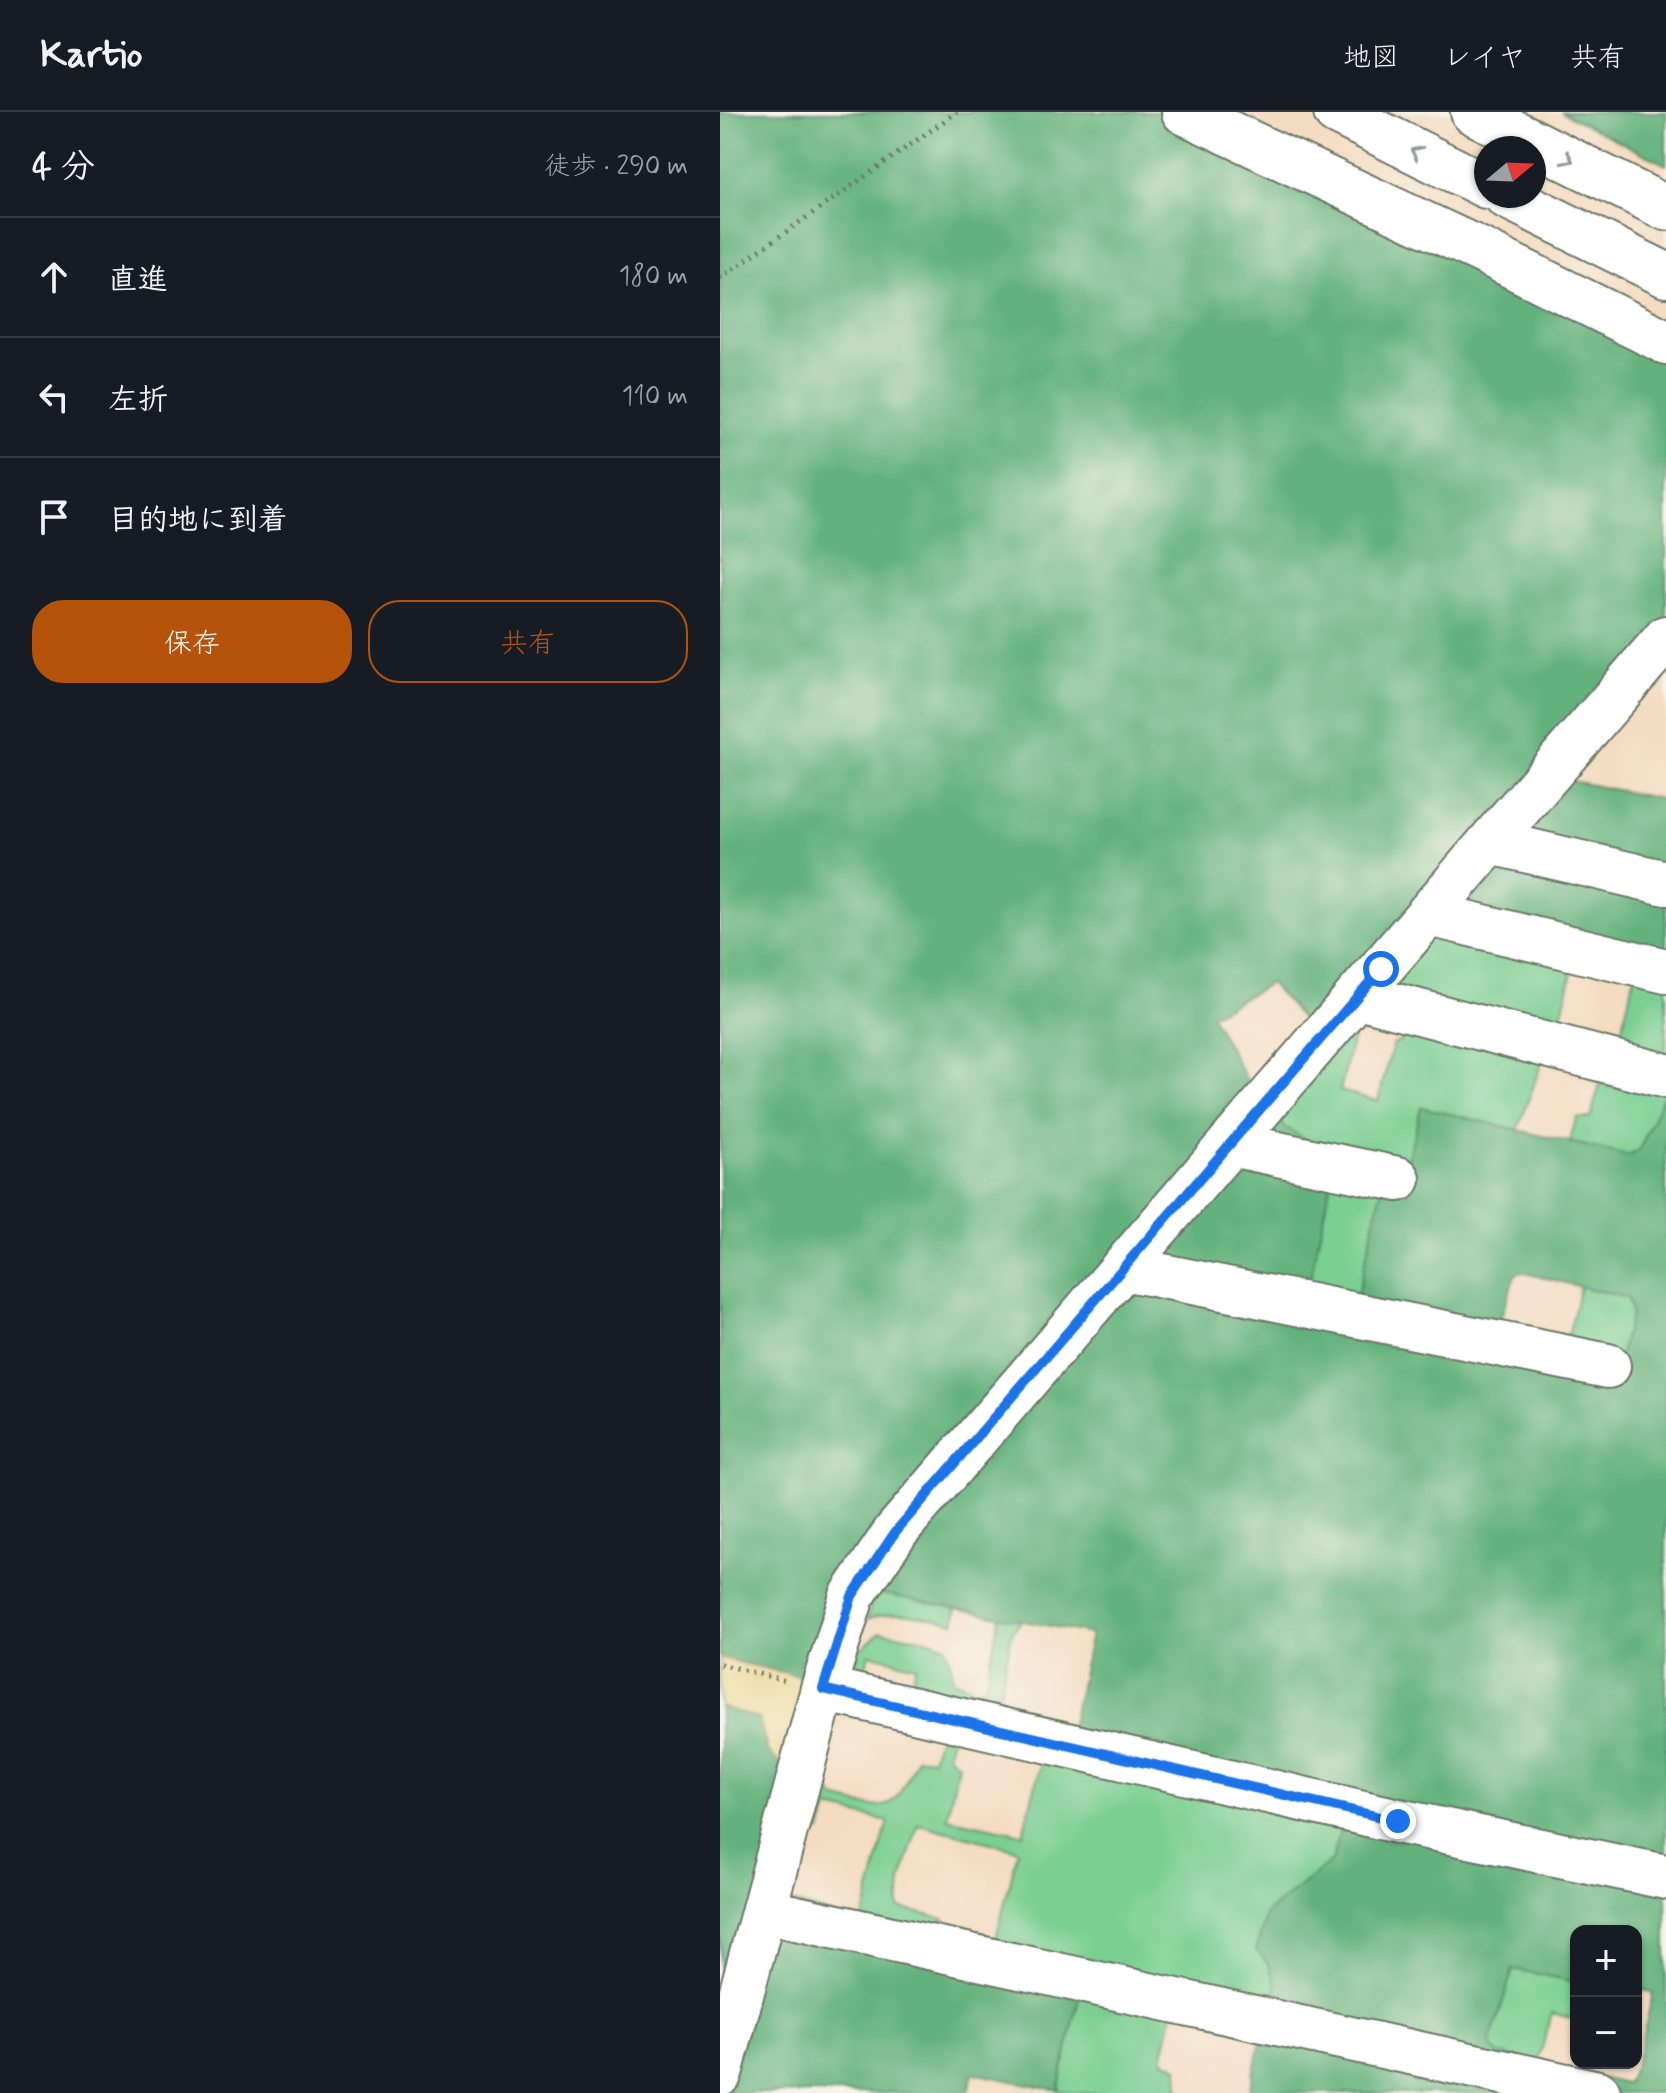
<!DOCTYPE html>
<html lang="ja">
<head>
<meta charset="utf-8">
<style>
  body { margin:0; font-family:Mynerve,"Klee One",sans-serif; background:#242831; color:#f1f3f6 }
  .controls { position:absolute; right:24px; bottom:24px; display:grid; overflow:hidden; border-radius:16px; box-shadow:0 2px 6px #0004 }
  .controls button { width:72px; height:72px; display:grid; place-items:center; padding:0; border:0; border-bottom:2px solid #363941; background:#171b24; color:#f1f3f6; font:40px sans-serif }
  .compass { position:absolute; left:754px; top:24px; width:72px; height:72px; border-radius:50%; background:#171b24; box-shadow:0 2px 6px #0004; rotate:71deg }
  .stop { position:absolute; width:24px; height:24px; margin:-18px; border:6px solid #1a73e8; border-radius:50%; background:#fff }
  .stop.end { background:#1a73e8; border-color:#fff; box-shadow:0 2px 8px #0008 }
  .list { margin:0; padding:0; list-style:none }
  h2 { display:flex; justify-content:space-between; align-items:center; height:104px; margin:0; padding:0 32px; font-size:34px }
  h2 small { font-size:26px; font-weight:400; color:#9ea1a6 }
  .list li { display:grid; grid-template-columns:52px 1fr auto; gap:24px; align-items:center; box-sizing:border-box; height:120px; padding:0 32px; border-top:2px solid #363941 }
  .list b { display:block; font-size:30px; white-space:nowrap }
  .list em { font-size:26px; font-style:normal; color:#9ea1a6 }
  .actions { display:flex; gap:16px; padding:24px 32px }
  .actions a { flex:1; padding:18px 0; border:2px solid #b45309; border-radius:32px; text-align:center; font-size:28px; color:#b45309 }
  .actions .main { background:#b45309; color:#fff }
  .icon { flex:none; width:44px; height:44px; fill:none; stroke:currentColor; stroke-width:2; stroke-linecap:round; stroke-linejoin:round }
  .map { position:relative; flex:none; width:946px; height:1981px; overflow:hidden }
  header { display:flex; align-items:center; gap:48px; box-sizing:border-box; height:112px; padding:0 40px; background:#171b24; border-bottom:2px solid #363941 }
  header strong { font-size:38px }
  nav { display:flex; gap:44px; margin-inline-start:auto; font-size:28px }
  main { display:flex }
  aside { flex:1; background:#171b24 }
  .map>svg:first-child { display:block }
  .green { fill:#7bcf93; stroke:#4d8664; stroke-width:2; fill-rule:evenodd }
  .forest { fill:#64b27d; stroke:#427858; stroke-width:2; fill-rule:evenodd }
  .sand { fill:#eeda9e; stroke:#868c69; stroke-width:2 }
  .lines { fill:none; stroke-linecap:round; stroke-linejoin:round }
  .minor-casing { stroke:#6a7565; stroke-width:48 }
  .highway-casing { stroke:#6a7565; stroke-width:48 }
  .path { stroke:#6a7565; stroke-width:5; stroke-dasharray:2 6; stroke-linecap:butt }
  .minor { stroke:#fff; stroke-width:44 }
  .highway { stroke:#fff; stroke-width:44 }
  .oneway { stroke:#8f9e9a }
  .route { stroke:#1a73e8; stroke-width:10 }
</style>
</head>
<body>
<header>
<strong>Kartio</strong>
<nav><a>地図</a><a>レイヤ</a><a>共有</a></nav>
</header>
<main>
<aside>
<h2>4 分<small>徒歩 · 290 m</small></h2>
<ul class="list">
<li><svg class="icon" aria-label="ahead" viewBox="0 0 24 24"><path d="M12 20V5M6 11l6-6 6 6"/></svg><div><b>直進</b></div><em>180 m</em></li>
<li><svg class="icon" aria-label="left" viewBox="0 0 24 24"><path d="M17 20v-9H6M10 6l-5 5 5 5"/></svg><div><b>左折</b></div><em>110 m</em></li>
<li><svg class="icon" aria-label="arrive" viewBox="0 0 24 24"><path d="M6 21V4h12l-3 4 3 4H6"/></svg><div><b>目的地に到着</b></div></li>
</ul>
<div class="actions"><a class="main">保存</a><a>共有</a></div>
</aside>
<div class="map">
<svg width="946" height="1981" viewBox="0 0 946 1981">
  <rect width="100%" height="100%" fill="#f7f3e8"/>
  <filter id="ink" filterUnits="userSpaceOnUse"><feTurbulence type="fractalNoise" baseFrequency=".0125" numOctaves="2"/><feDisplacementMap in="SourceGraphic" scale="16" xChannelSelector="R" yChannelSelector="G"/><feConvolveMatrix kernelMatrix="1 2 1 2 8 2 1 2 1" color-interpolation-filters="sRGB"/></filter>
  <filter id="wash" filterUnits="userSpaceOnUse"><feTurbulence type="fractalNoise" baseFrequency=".006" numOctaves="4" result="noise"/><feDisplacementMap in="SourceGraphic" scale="32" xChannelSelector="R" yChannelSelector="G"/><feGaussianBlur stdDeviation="1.8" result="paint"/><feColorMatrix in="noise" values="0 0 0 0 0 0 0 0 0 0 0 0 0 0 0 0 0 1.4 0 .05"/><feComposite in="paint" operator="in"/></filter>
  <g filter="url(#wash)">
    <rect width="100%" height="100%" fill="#f4dcc1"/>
    <!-- green -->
    <g class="green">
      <path d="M 710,813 L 855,849 L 836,924 L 658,881 Z"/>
      <path d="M 915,861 L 946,869 L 946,951 L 897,938 Z"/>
      <path d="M 640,900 L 676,904 L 672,917 L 646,910 L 634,919 L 620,979 L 658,989 L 673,932 L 680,929 L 690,910 L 825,941 L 798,1018 L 701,995 L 680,1078 L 663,1074 L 636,1188 L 588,1178 L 600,1035 L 564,1015 L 559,995 Z"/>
      <path d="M 885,956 L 946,978 L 919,1039 L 908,1044 L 850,1030 L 856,1006 L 870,1006 Z"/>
      <path d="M 860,1174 L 907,1186 L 911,1202 L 900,1243 L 842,1226 L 849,1221 Z"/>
      <path d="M 153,1480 L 237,1495 L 234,1511 C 205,1504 177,1497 148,1507 Z"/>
      <path d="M 280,1503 L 302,1508 L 292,1520 L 275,1607 L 127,1574 L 140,1538 L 160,1520 L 207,1527 L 226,1534 C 228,1547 234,1556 233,1568 L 256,1577 L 265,1574 ZM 149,1542 L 196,1554 L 189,1578 L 143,1567 Z"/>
      <path d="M 221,1617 L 233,1619 L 228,1643 L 238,1652 L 227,1706 L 303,1722 L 324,1639 L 622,1707 L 613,1748 L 549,1853 L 556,1872 L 549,1900 L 273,1838 L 298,1738 L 198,1712 L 181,1769 L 179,1796 L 224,1807 L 219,1826 L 143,1807 L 168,1709 L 108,1696 L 101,1720 L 79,1717 L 99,1644 L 109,1643 L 105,1653 L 111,1666 L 109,1677 L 114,1686 C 173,1701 172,1701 197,1645 L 212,1647 Z"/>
      <path d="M 793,1856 L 856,1870 L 856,1908 L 832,1901 L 818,1950 L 777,1941 L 770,1931 Z"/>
      <path d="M 361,1877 L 454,1896 L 442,1947 L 458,1955 L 459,1981 L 350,1981 L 338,1978 Z"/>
    </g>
    <!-- forest -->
    <g class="forest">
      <path d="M 0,0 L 444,0 L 946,238 L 946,512 L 837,666 L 946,688 L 946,850 L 708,795 L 593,919 L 550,871 L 491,903 L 536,984 L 559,995 L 564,1015 L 600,1035 L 612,1064 L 583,1201 L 893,1267 L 911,1202 L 907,1186 L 801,1160 L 795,1163 L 777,1217 L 636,1188 L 663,1073 L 680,1078 L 701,995 L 908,1044 L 919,1039 L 946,978 L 946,1981 L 528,1981 L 556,1872 L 549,1853 L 536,1838 L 546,1801 L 613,1748 L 625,1696 L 349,1625 L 371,1522 L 153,1480 L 96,1568 L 0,1546 ZM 856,1819 L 916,1819 L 916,1876 L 933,1881 L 916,1951 L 906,1972 L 777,1941 L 770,1931 L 793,1857 L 856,1870 Z"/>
      <path d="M 841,0 L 946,0 L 946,53 Z"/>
      <path d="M 0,1594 L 39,1607 L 48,1639 L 71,1663 L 60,1787 L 361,1877 L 338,1978 L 253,1961 L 248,1981 L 0,1981 Z"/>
    </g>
    <!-- sand -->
    <path class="sand" d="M 0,1546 L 96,1568 L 71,1663 L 48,1639 L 39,1607 L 0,1594 Z"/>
  </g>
  <g filter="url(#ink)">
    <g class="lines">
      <!-- minor casing -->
      <g class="minor-casing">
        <g id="minor">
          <path d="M 464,0 L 760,138 L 946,230"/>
          <path d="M 771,730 L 946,771"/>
          <path d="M 709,802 L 946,859"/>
          <path d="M 638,884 L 946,964"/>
          <path d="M 510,1032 L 678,1067"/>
          <path d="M 403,1156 L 888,1254"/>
          <path d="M 103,1577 L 678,1709 L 946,1765"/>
          <path d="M 44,1799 L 878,1981"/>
          <path d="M 0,1961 L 103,1577 L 132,1484 L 176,1419 L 946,526"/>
        </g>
      </g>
      <!-- highway casing -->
      <g class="highway-casing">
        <g id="highway">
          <path d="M 616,0 L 766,74"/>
          <path d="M 753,0 L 946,96"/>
          <path d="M 786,84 L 946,163"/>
        </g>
      </g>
      <!-- path -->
      <g class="path">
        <path d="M 0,166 L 237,0"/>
        <path d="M 0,1552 L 67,1569"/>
      </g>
      <!-- minor -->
      <use href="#minor" class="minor"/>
      <!-- highway -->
      <use href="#highway" class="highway"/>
    </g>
    <!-- one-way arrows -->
    <defs><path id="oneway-chevron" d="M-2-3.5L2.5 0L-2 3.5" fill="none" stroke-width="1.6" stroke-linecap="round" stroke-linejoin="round" transform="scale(2)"/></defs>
    <g class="oneway">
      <use href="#oneway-chevron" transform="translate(696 40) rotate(-154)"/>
      <use href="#oneway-chevron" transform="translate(848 47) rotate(26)"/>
    </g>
  </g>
  <g class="lines" filter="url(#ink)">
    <!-- route -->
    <path class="route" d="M 661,857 L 176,1419 L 132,1484 L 103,1577 L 678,1709"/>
  </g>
</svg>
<div class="controls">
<button>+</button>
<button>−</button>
</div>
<svg class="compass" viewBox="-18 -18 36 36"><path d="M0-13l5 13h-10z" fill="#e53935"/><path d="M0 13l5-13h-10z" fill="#9ea1a6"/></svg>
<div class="stop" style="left:661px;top:857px"></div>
<div class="stop end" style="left:678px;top:1709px"></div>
</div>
</main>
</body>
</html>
